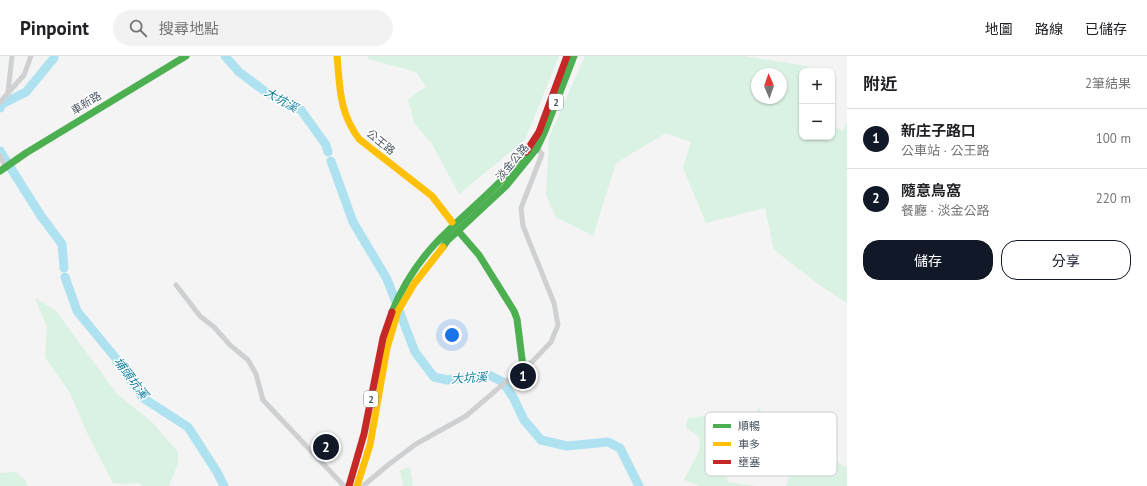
<!DOCTYPE html>
<html lang="zh-TW">
<head>
<meta charset="utf-8">
<style>
  body { margin:0; font-family:"PT Sans","Noto Sans TC",sans-serif; background:#f2f2f2; color:#202124 }
  .controls { position:absolute; right:12px; top:12px; display:grid; overflow:hidden; border-radius:8px; box-shadow:0 1px 3px #0004 }
  .controls button { width:36px; height:36px; display:grid; place-items:center; padding:0; border:0; border-bottom:1px solid #e0e0e0; background:#fff; color:#202124; font:20px sans-serif }
  .compass { position:absolute; left:751px; top:12px; width:36px; height:36px; border-radius:50%; background:#fff; box-shadow:0 1px 3px #0004; rotate:358deg }
  .you { position:absolute; left:452px; top:279px; width:14px; height:14px; margin:-10px; border:3px solid #fff; border-radius:50%; background:#1a73e8; box-shadow:0 0 0 6px #1a73e833 }
  .badge { display:grid; place-items:center; width:26px; height:26px; border-radius:50%; background:#111827; color:#fff; font-size:13px; font-weight:700 }
  .pin { position:absolute; translate:-50% -50%; border:2px solid #fff; box-shadow:0 1px 4px #0006 }
  .list { margin:0; padding:0; list-style:none }
  h2 { display:flex; justify-content:space-between; align-items:center; height:52px; margin:0; padding:0 16px; font-size:17px }
  h2 small { font-size:13px; font-weight:400; color:#757577 }
  .list li { display:grid; grid-template-columns:26px 1fr auto; gap:12px; align-items:center; box-sizing:border-box; height:60px; padding:0 16px; border-top:1px solid #e0e0e0 }
  .list b { display:block; font-size:15px; white-space:nowrap }
  .list p { margin:0; font-size:13px; white-space:nowrap; color:#757577 }
  .list em { font-size:13px; font-style:normal; color:#757577 }
  .actions { display:flex; gap:8px; padding:12px 16px }
  .actions a { flex:1; padding:9px 0; border:1px solid #111827; border-radius:16px; text-align:center; font-size:14px; color:#111827 }
  .actions .main { background:#111827; color:#fff }
  .icon { flex:none; width:22px; height:22px; fill:none; stroke:currentColor; stroke-width:2; stroke-linecap:round; stroke-linejoin:round }
  .map { position:relative; flex:none; width:847px; height:430px; overflow:hidden }
  header { display:flex; align-items:center; gap:24px; box-sizing:border-box; height:56px; padding:0 20px; background:#fff; border-bottom:1px solid #e0e0e0 }
  header strong { font-size:19px }
  nav { display:flex; gap:22px; margin-inline-start:auto; font-size:14px }
  .search { width:280px; height:36px; background:#f2f2f2; display:flex; align-items:center; gap:10px; box-sizing:border-box; padding:0 14px; border-radius:22px; color:#757577; font-size:15px }
  main { display:flex }
  aside { flex:1; background:#fff }
  .map>svg:first-child { display:block }
  .green { fill:#d9f2e3; fill-rule:evenodd }
  .lines { fill:none; stroke-linecap:round; stroke-linejoin:round }
  .river { stroke:#aee2f0; stroke-width:9 }
  .street { stroke:#ced0d2; stroke-width:5 }
  .fast { stroke:#4caf50; stroke-width:7 }
  .slow { stroke:#ffc107; stroke-width:7 }
  .jam { stroke:#c62828; stroke-width:7 }
  .labels { text-anchor:middle; stroke-width:3; stroke-linejoin:round; paint-order:stroke }
  .shield { fill:#fff; stroke:#808990; stroke-width:1 }
  .shield-label { font-size:10px; font-weight:bold; fill:#4a5661 }
  .street-label { font-size:11px; fill:#4a5661; stroke:#fff }
  .water-label { font-size:12px; font-style:italic; fill:#0c7c9b; stroke:#fff }
  .key { fill:#fff; stroke:#c9ccd0; stroke-width:1 }
  .key-label { font-size:11px; fill:#4a5661 }
</style>
</head>
<body>
<header>
<strong>Pinpoint</strong>
<div class="search"><svg class="icon" aria-label="search" viewBox="0 0 24 24"><circle cx="10" cy="10" r="6"/><path d="M15 15l6 6"/></svg>搜尋地點</div>
<nav><a>地圖</a><a>路線</a><a>已儲存</a></nav>
</header>
<main>
<div class="map">
<svg width="847" height="430" viewBox="0 0 847 430">
  <rect width="100%" height="100%" fill="#f4f4f4"/>
  <!-- green -->
  <g class="green">
    <path d="M 367,0 L 559,0 L 525,84 L 459,138 L 432,88 L 414,67 L 408,43 L 426,31 L 416,16 L 368,3 Z"/>
    <path d="M 585,0 L 744,0 L 806,10 L 813,15 L 802,15 L 802,81 L 832,81 L 832,69 L 843,75 L 847,64 L 847,247 L 821,230 L 774,194 L 765,152 L 706,167 L 683,112 L 691,86 L 666,77 L 616,107 L 593,180 L 556,161 L 546,139 L 549,81 ZM 757,18 L 781,18 L 781,42 L 757,42 Z"/>
    <path d="M 35,242 L 56,255 L 117,338 L 153,367 L 178,396 L 178,408 L 170,427 L 169,430 L 142,430 L 140,427 L 125,428 L 113,427 L 89,381 L 70,337 L 45,301 L 47,271 Z"/>
    <path d="M 758,352 L 790,377 L 754,385 Z"/>
    <path d="M 719,358 L 728,378 L 725,409 L 728,426 L 755,430 L 700,430 L 684,424 L 699,395 L 700,381 L 686,372 L 688,362 Z"/>
    <path d="M 801,383 L 847,412 L 847,430 L 786,430 Z"/>
    <path d="M 410,411 L 413,430 L 403,430 L 400,414 Z"/>
    <path d="M 16,416 L 25,424 L 28,430 L 0,430 L 0,417 Z"/>
  </g>
  <g class="lines">
    <!-- river -->
    <g class="river">
      <path d="M 225,0 L 239,16 L 266,36 L 301,54 L 326,89 L 328,96"/>
      <path d="M 0,52 L 2,48 L 26,36 L 54,2 L 54,0"/>
      <path d="M 0,95 L 41,160 L 62,188 L 64,212"/>
      <path d="M 331,105 L 353,166 L 387,223 L 415,296 L 434,321 L 447,324 L 489,319 L 503,326 L 513,341 L 524,364 L 541,384 L 567,390 L 608,386 L 620,392 L 639,430"/>
      <path d="M 65,221 L 77,255 L 114,300 L 143,342 L 188,371 L 217,416 L 224,430"/>
    </g>
    <!-- street -->
    <g class="street">
      <path d="M 8,36 L 12,0"/>
      <path d="M 0,46 L 24,19 L 31,0"/>
      <path d="M 0,99 L 5,111"/>
      <path d="M 176,229 L 200,260 L 214,271 L 230,289 L 248,304 L 256,318 L 263,344 L 344,430"/>
      <path d="M 363,430 L 388,409 L 416,388 L 466,360 L 523,311 L 532,306 L 551,286 L 558,269 L 554,247 L 523,170 L 521,152 L 542,98 L 536,91"/>
    </g>
    <!-- fast -->
    <g class="fast">
      <path d="M 0,115 L 26,97 L 186,0"/>
      <path d="M 460,177 L 479,199 L 514,255 L 517,263 L 523,311"/>
      <path d="M 443,191 L 447,185 L 506,130 L 537,92 L 545,75 L 574,0"/>
      <path d="M 392,256 C 402,231 416,209 434,189 C 464,157 500,131 526,96"/>
    </g>
    <!-- slow -->
    <g class="slow">
      <path d="M 337,0 C 340,32 339,56 359,83 L 432,140 L 452,166"/>
      <path d="M 357,430 L 370,389 L 387,292 L 398,255 L 414,228 L 443,191"/>
    </g>
    <!-- jam -->
    <g class="jam">
      <path d="M 526,96 L 539,76 L 567,0"/>
      <path d="M 349,430 L 364,378 L 383,282 L 392,256"/>
    </g>
  </g>
  <g class="labels">
    <!-- shield labels -->
    <g class="shield">
      <rect x="549" y="38" width="14" height="16" rx="3"/>
      <rect x="364" y="335" width="14" height="16" rx="3"/>
    </g>
    <g class="shield-label">
      <text x="556" y="50">2</text>
      <text x="371" y="347">2</text>
    </g>
    <!-- street labels -->
    <g class="street-label">
      <text transform="translate(86 47) rotate(-31)" y="4">車新路</text>
      <text transform="translate(381 86) rotate(39)" y="4">公王路</text>
      <text transform="translate(512 106) rotate(-50)" y="4">淡金公路</text>
    </g>
    <!-- water labels -->
    <g class="water-label">
      <text transform="translate(281 44) rotate(30)" y="4">大坑溪</text>
      <text transform="translate(131 322) rotate(53)" y="4">埔頭坑溪</text>
      <text transform="translate(469 322) rotate(-3)" y="4">大坑溪</text>
    </g>
  </g>
  <!-- legend -->
  <rect x="705" y="356" width="132" height="64" rx="6" class="key"/>
  <rect x="713" y="368" width="18" height="4" fill="#4caf50"/>
  <rect x="713" y="386" width="18" height="4" fill="#ffc107"/>
  <rect x="713" y="404" width="18" height="4" fill="#c62828"/>
  <g class="key-label">
    <text x="738" y="374">順暢</text>
    <text x="738" y="392">車多</text>
    <text x="738" y="410">壅塞</text>
  </g>
</svg>
<div class="controls">
<button>+</button>
<button>−</button>
</div>
<svg class="compass" viewBox="-18 -18 36 36"><path d="M0-13l5 13h-10z" fill="#e53935"/><path d="M0 13l5-13h-10z" fill="#757577"/></svg>
<div class="you"></div>
<div class="pin badge" style="left:523px;top:320px">1</div>
<div class="pin badge" style="left:326px;top:391px">2</div>
</div>
<aside>
<h2>附近<small>2筆結果</small></h2>
<ul class="list">
<li><span class="badge">1</span><div><b>新庄子路口</b><p>公車站 · 公王路</p></div><em>100 m</em></li>
<li><span class="badge">2</span><div><b>隨意鳥窩</b><p>餐廳 · 淡金公路</p></div><em>220 m</em></li>
</ul>
<div class="actions"><a class="main">儲存</a><a>分享</a></div>
</aside>
</main>
</body>
</html>
